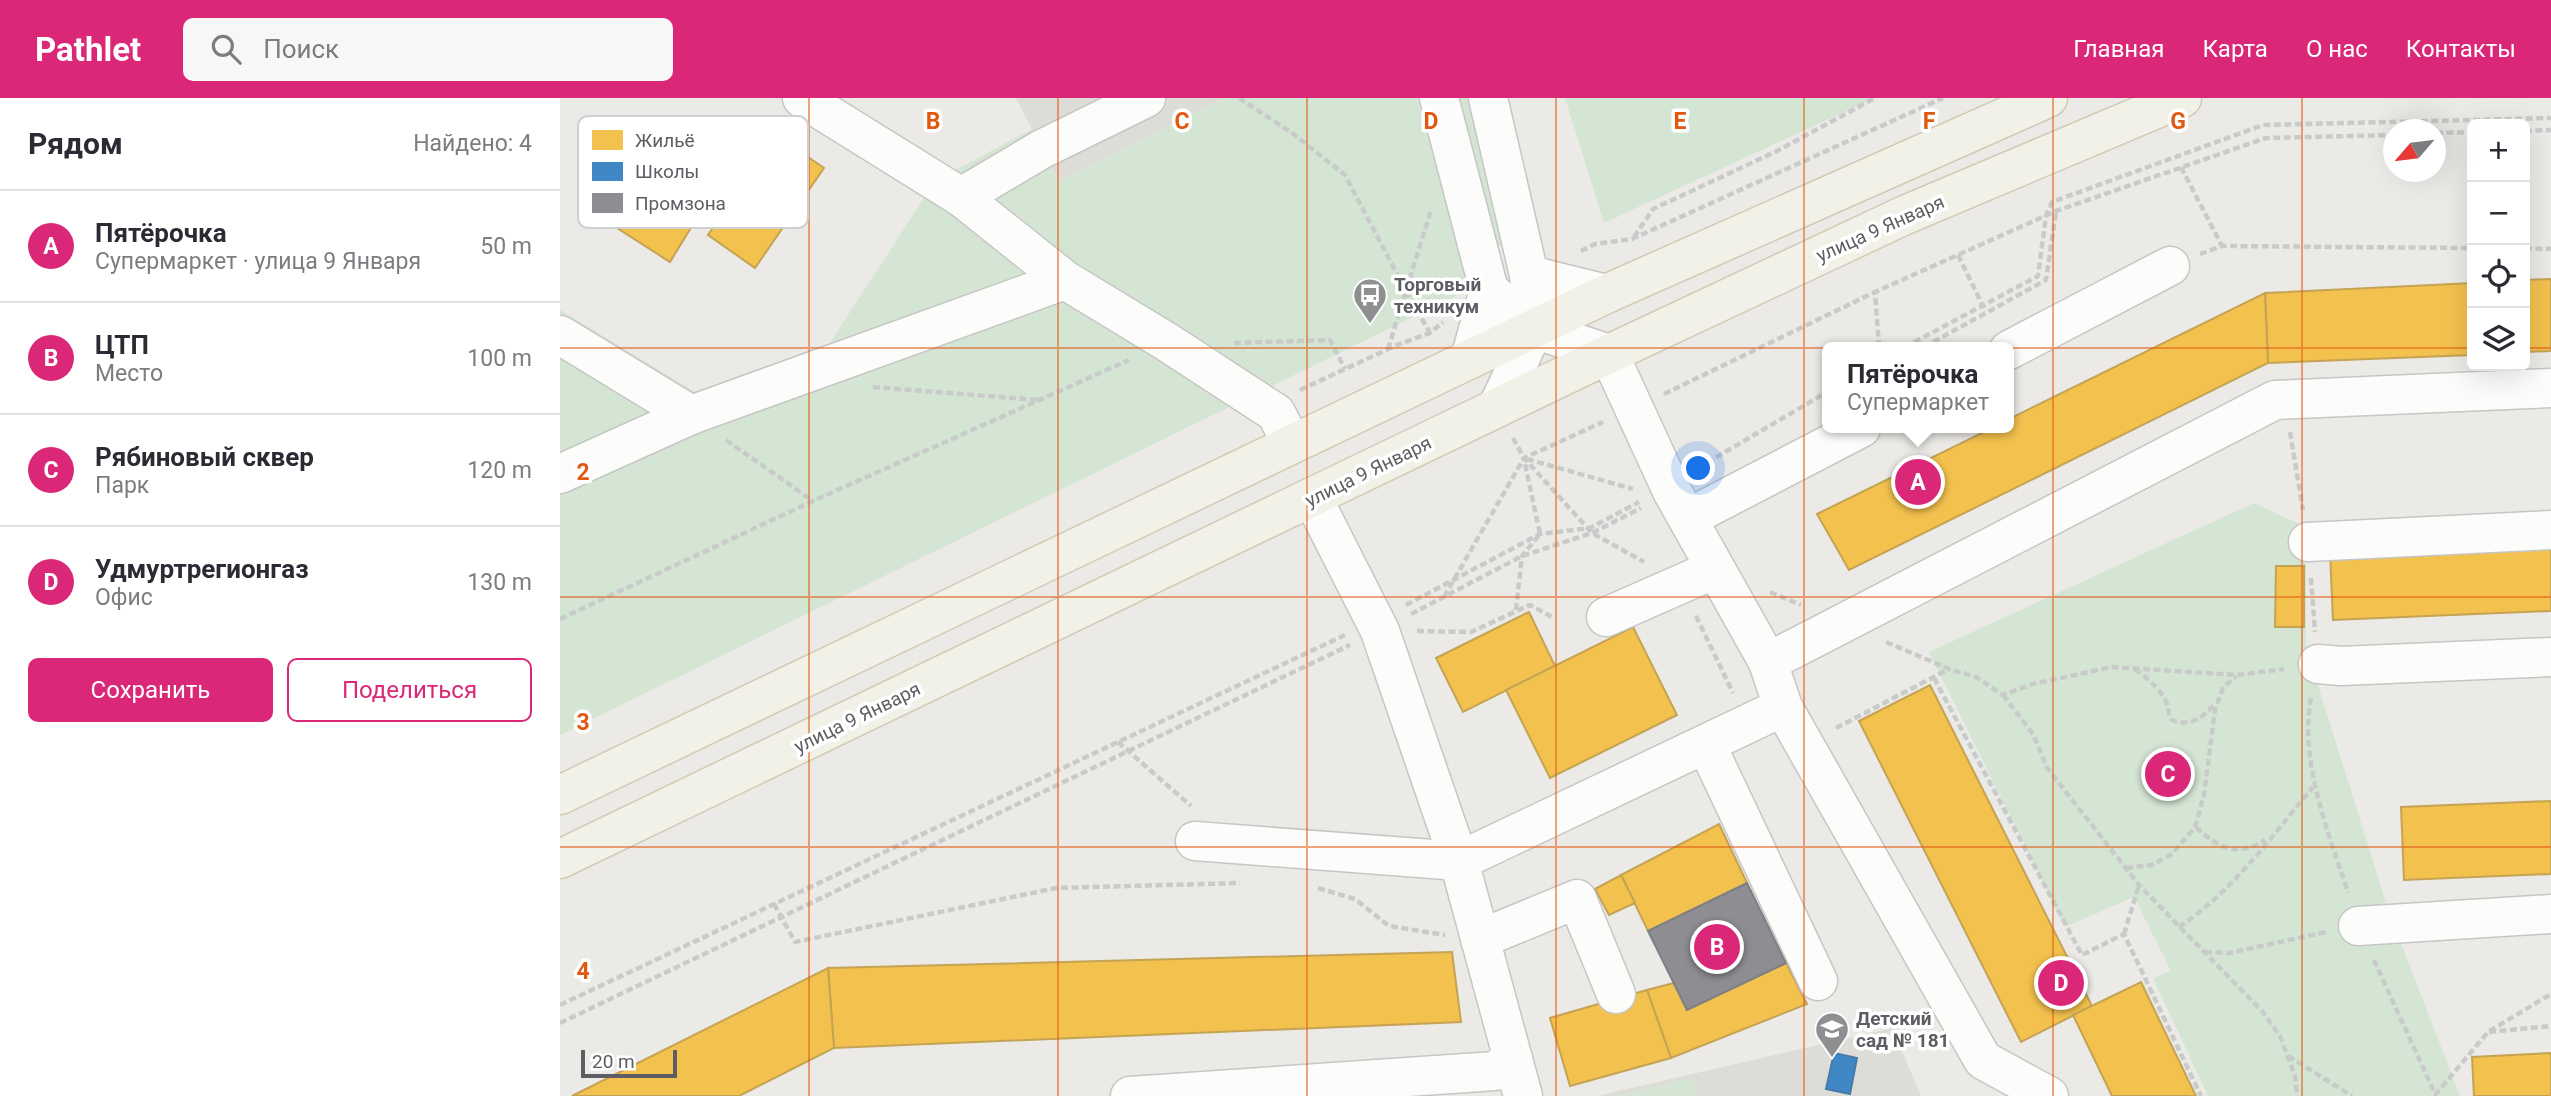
<!DOCTYPE html>
<html lang="ru">
<head>
<meta charset="utf-8">
<style>
  body { margin:0; font-family:Roboto,sans-serif; background:#f7f7f7; color:#2b2b33 }
  .controls { position:absolute; right:21px; top:21px; display:grid; overflow:hidden; border-radius:10px; box-shadow:0 7px 28px #0002 }
  .controls button { width:63px; height:63px; display:grid; place-items:center; padding:0; border:0; border-bottom:2px solid #e1e1e2; background:#fff; color:#2b2b33; font:35px sans-serif }
  .compass { position:absolute; left:1823px; top:21px; width:63px; height:63px; border-radius:50%; background:#fff; box-shadow:0 7px 28px #0002; rotate:242deg }
  .scale { position:absolute; left:21px; bottom:18px; width:96px; box-sizing:border-box; padding-left:7px; border:4px solid #5c5e63; border-top:0; font-size:19px; line-height:24px; white-space:nowrap; color:#5c5e63; -webkit-text-stroke:5px #fff; paint-order:stroke }
  .you { position:absolute; left:1139px; top:371px; width:24px; height:24px; margin:-18px; border:5px solid #fff; border-radius:50%; background:#1a73e8; box-shadow:0 0 0 10px #1a73e833 }
  .badge { display:grid; place-items:center; width:46px; height:46px; border-radius:50%; background:#db2777; color:#fff; font-size:23px; font-weight:700 }
  .pin { position:absolute; translate:-50% -50%; border:4px solid #fff; box-shadow:0 2px 7px #0006 }
  .popup { position:absolute; left:1262px; top:244px; width:192px; height:91px; box-sizing:border-box; display:grid; place-content:center; border-radius:10px; background:#fff; filter:drop-shadow(0 2px 5px #0005); font-size:23px; white-space:nowrap; color:#7c7c81 }
  .popup b { font-size:26px; color:#2b2b33 }
  .popup::after { content:''; position:absolute; left:50%; top:100%; margin-left:-14px; border:14px solid transparent; border-top-color:#fff }
  .list { margin:0; padding:0; list-style:none }
  h2 { display:flex; justify-content:space-between; align-items:center; height:91px; margin:0; padding:0 28px; font-size:30px }
  h2 small { font-size:23px; font-weight:400; color:#7c7c81 }
  .list li { display:grid; grid-template-columns:46px 1fr auto; gap:21px; align-items:center; box-sizing:border-box; height:112px; padding:0 28px; border-top:2px solid #e1e1e2 }
  .list b { display:block; font-size:26px; white-space:nowrap }
  .list p { margin:0; font-size:23px; white-space:nowrap; color:#7c7c81 }
  .list em { font-size:23px; font-style:normal; color:#7c7c81 }
  .actions { display:flex; gap:14px; padding:21px 28px }
  .actions a { flex:1; padding:16px 0; border:2px solid #db2777; border-radius:10px; text-align:center; font-size:24px; color:#db2777 }
  .actions .main { background:#db2777; color:#fff }
  .icon { flex:none; width:38px; height:38px; fill:none; stroke:currentColor; stroke-width:2; stroke-linecap:round; stroke-linejoin:round }
  .map { position:relative; flex:none; width:1991px; height:998px; overflow:hidden }
  header { display:flex; align-items:center; gap:42px; box-sizing:border-box; height:98px; padding:0 35px; background:#db2777; color:#fff }
  header strong { font-size:33px }
  nav { display:flex; gap:38px; margin-inline-start:auto; font-size:24px }
  .search { width:490px; height:63px; background:#f7f7f7; display:flex; align-items:center; gap:18px; box-sizing:border-box; padding:0 24px; border-radius:10px; color:#7c7c81; font-size:26px }
  main { display:flex }
  aside { flex:1; background:#fff }
  .map>svg:first-child { display:block }
  .education { fill:#dedcd6 }
  .green { fill:#d4e6d3 }
  .homes { fill:#f2c14e; stroke:#c5a354; stroke-width:2 }
  .schools { fill:#3f88c5; stroke:#487ba8; stroke-width:2 }
  .industry { fill:#8d8d92; stroke:#7e7f84; stroke-width:2 }
  .lines { fill:none; stroke-linecap:round; stroke-linejoin:round }
  .minor-casing { stroke:#c7c6c6; stroke-width:41 }
  .major-casing { stroke:#d1cbb6; stroke-width:41 }
  .path { stroke:#c8cbca; stroke-width:4.5; stroke-dasharray:7 3.5; stroke-linecap:butt }
  .minor { stroke:#fcfcfb; stroke-width:38 }
  .major { stroke:#f2f1e8; stroke-width:38 }
  .grid { fill:none; stroke:#e15910; stroke-width:2; stroke-opacity:0.55 }
  .labels { text-anchor:middle; stroke-width:7; stroke-linejoin:round; paint-order:stroke }
  .street-label { font-size:19px; fill:#5c5e63; stroke:#fff }
  .poi-label { font-size:19px; font-weight:bold; fill:#5c5e63; stroke:#fff; text-anchor:start }
  .key { fill:#fff; stroke:#cecfd0; stroke-width:2 }
  .key-label { font-size:19px; fill:#5c5e63 }
  .grid-label { font-size:23px; text-anchor:middle; font-weight:bold; fill:#e15910; stroke:#fff; stroke-width:7; stroke-linejoin:round; paint-order:stroke }
</style>
</head>
<body>
<header>
<strong>Pathlet</strong>
<div class="search"><svg class="icon" aria-label="search" viewBox="0 0 24 24"><circle cx="10" cy="10" r="6"/><path d="M15 15l6 6"/></svg>Поиск</div>
<nav><a>Главная</a><a>Карта</a><a>О нас</a><a>Контакты</a></nav>
</header>
<main>
<aside>
<h2>Рядом<small>Найдено: 4</small></h2>
<ul class="list">
<li><span class="badge">A</span><div><b>Пятёрочка</b><p>Супермаркет · улица 9 Января</p></div><em>50 m</em></li>
<li><span class="badge">B</span><div><b>ЦТП</b><p>Место</p></div><em>100 m</em></li>
<li><span class="badge">C</span><div><b>Рябиновый сквер</b><p>Парк</p></div><em>120 m</em></li>
<li><span class="badge">D</span><div><b>Удмуртрегионгаз</b><p>Офис</p></div><em>130 m</em></li>
</ul>
<div class="actions"><a class="main">Сохранить</a><a>Поделиться</a></div>
</aside>
<div class="map">
<svg width="1991" height="998" viewBox="0 0 1991 998">
  <rect width="100%" height="100%" fill="#ebeae6"/>
  <!-- education -->
  <g class="education">
    <path d="M 456,0 L 664,0 L 499,83 Z"/>
    <path d="M 1332,930 L 1361,998 L 1037,998 Z"/>
  </g>
  <!-- green -->
  <g class="green">
    <path d="M 664,0 L 857,0 L 910,191 L 0,637 L 0,212 L 145,300 L 264,254 L 375,83 L 472,31 L 499,83 Z"/>
    <path d="M 889,0 L 919,0 L 954,145 L 927,151 Z"/>
    <path d="M 1005,0 L 1314,0 L 1044,125 Z"/>
    <path d="M 1694,405 L 1746,429 L 1746,549 L 1829,814 L 1900,998 L 1648,998 L 1593,880 L 1611,873 L 1574,799 L 1505,829 L 1369,554 Z"/>
    <path d="M 1132,980 L 1137,998 L 1059,998 Z"/>
  </g>
  <!-- homes -->
  <g class="homes">
    <path d="M 216,37 L 264,70 L 195,170 L 148,137 Z"/>
    <path d="M 71,51 L 165,111 L 156,125 L 140,115 L 110,164 L 32,114 Z"/>
    <path d="M 1991,181 L 1991,253 L 1965,254 L 1965,182 Z"/>
    <path d="M 1912,185 L 1912,257 L 1708,265 L 1705,195 Z"/>
    <path d="M 1705,195 L 1708,265 L 1289,472 L 1257,416 L 1432,330 L 1449,330 L 1449,321 Z"/>
    <path d="M 1991,445 L 1991,513 L 1773,522 L 1770,454 Z"/>
    <path d="M 1716,468 L 1744,468 L 1744,529 L 1715,529 Z"/>
    <path d="M 969,514 L 995,568 L 903,614 L 876,560 Z"/>
    <path d="M 1073,529 L 1117,617 L 990,680 L 946,592 Z"/>
    <path d="M 1370,587 L 1532,908 L 1461,944 L 1299,623 Z"/>
    <path d="M 1991,703 L 1991,776 L 1844,782 L 1841,709 Z"/>
    <path d="M 1159,726 L 1187,785 L 1088,833 L 1061,777 Z"/>
    <path d="M 1061,777 L 1075,805 L 1049,817 L 1035,791 Z"/>
    <path d="M 892,854 L 901,924 L 274,950 L 268,870 Z"/>
    <path d="M 1226,865 L 1247,906 L 1111,960 L 1087,892 L 1114,885 L 1127,912 Z"/>
    <path d="M 268,870 L 274,950 L 179,998 L 12,998 Z"/>
    <path d="M 1581,884 L 1636,998 L 1552,998 L 1513,917 Z"/>
    <path d="M 1087,892 L 1111,960 L 1010,988 L 990,920 Z"/>
    <path d="M 1991,955 L 1991,998 L 1914,998 L 1912,959 Z"/>
  </g>
  <!-- schools -->
  <path class="schools" d="M 1274,955 L 1297,960 L 1290,996 L 1266,991 Z"/>
  <!-- industry -->
  <path class="industry" d="M 1187,785 L 1226,865 L 1127,912 L 1088,833 Z"/>
  <g class="lines">
    <!-- minor casing -->
    <g class="minor-casing">
      <g id="minor">
        <path d="M 242,0 L 401,99 L 505,182 L 607,244 L 716,315 L 732,346"/>
        <path d="M 879,0 L 929,192 L 910,261"/>
        <path d="M 928,0 L 969,177 L 974,231 L 937,310"/>
        <path d="M 401,99 L 482,51 L 586,0"/>
        <path d="M 969,177 L 1046,196"/>
        <path d="M 929,192 L 974,231 L 1049,256 L 1112,393 L 1208,564 L 1223,609 L 1423,962 L 1489,998"/>
        <path d="M 0,237 L 131,317"/>
        <path d="M 1449,252 L 1610,168"/>
        <path d="M 0,376 L 131,317 L 505,182"/>
        <path d="M 752,399 L 820,533 L 899,763 L 963,998"/>
        <path d="M 1128,420 L 1301,330"/>
        <path d="M 1748,444 L 1991,432"/>
        <path d="M 1046,519 L 1155,471"/>
        <path d="M 1208,564 L 1715,302 L 1991,290"/>
        <path d="M 1758,566 L 1781,568 L 1991,559"/>
        <path d="M 1146,646 L 1258,883"/>
        <path d="M 635,743 L 899,763 L 1223,609"/>
        <path d="M 1798,828 L 1991,816"/>
        <path d="M 920,841 L 1017,801 L 1056,896"/>
        <path d="M 570,998 L 935,973 L 953,960"/>
      </g>
    </g>
    <!-- major casing -->
    <g class="major-casing">
      <g id="major">
        <path d="M 0,697 L 1046,196 L 1488,0"/>
        <path d="M 0,761 L 1049,256 L 1345,117 L 1622,0"/>
      </g>
    </g>
    <!-- path -->
    <g class="path">
      <path d="M 679,0 L 732,35 L 785,77 L 846,193 L 870,235"/>
      <path d="M 1965,33 L 1991,32"/>
      <path d="M 1876,35 L 1912,34"/>
      <path d="M 1621,69 L 1662,148"/>
      <path d="M 1074,139 L 1093,111 L 1217,53 L 1315,0"/>
      <path d="M 1965,150 L 1991,151"/>
      <path d="M 1021,153 L 1035,146 L 1072,141 L 1383,0"/>
      <path d="M 1640,156 L 1662,148 L 1912,150"/>
      <path d="M 1398,157 L 1424,210"/>
      <path d="M 674,245 L 770,242 L 785,271"/>
      <path d="M 1319,249 L 1315,194 L 1496,113 L 1706,40 L 1834,37"/>
      <path d="M 1345,249 L 1478,178 L 1486,118 L 1492,104 L 1703,27 L 1991,20"/>
      <path d="M 1364,249 L 1486,182 L 1496,114"/>
      <path d="M 828,251 L 871,112"/>
      <path d="M 313,289 L 479,302"/>
      <path d="M 740,292 L 837,247 L 870,235 L 883,224"/>
      <path d="M 1104,296 L 1315,194"/>
      <path d="M 1730,334 L 1743,412"/>
      <path d="M 953,340 L 964,360 L 1032,435 L 1084,464"/>
      <path d="M 166,342 L 253,403"/>
      <path d="M 967,361 L 1073,391"/>
      <path d="M 1138,370 L 1267,294"/>
      <path d="M 1751,480 L 1755,534"/>
      <path d="M 1210,494 L 1241,507"/>
      <path d="M 884,499 L 964,360 L 1043,324"/>
      <path d="M 846,507 L 980,436 L 1030,430 L 1079,404"/>
      <path d="M 956,512 L 962,458 L 980,436 L 964,361"/>
      <path d="M 851,516 L 962,458 L 1032,435 L 1081,410"/>
      <path d="M 1136,518 L 1173,595"/>
      <path d="M 0,521 L 253,403 L 569,262"/>
      <path d="M 857,533 L 911,534 L 970,507 L 994,520"/>
      <path d="M 1326,544 L 1389,571 L 1416,579 L 1443,597 L 1473,586 L 1552,569 L 1677,577 L 1724,571"/>
      <path d="M 1575,571 C 1587,580 1601,591 1607,606 C 1609,612 1608,616 1612,622 C 1631,629 1642,620 1655,606"/>
      <path d="M 1374,580 L 1522,857 L 1564,836 L 1641,998"/>
      <path d="M 1443,597 L 1473,636 L 1487,670 L 1579,787 L 1702,913 L 1720,938 L 1735,978 L 1737,998"/>
      <path d="M 1751,600 C 1739,664 1769,735 1788,795"/>
      <path d="M 1276,630 L 1389,571"/>
      <path d="M 558,644 L 631,708"/>
      <path d="M 1636,729 C 1658,750 1677,760 1705,742"/>
      <path d="M 1566,770 L 1592,767 L 1612,756 L 1635,729 L 1644,697 L 1655,612 L 1663,590 L 1676,578"/>
      <path d="M 758,790 L 795,801 L 829,828 L 885,837"/>
      <path d="M 214,806 L 235,844 L 496,790 L 680,785"/>
      <path d="M 1619,829 C 1673,793 1712,738 1753,689"/>
      <path d="M 1564,836 L 1579,787"/>
      <path d="M 1645,854 L 1669,855 L 1766,834"/>
      <path d="M 1814,862 L 1876,998"/>
      <path d="M 0,907 L 785,537"/>
      <path d="M 0,925 L 790,547"/>
      <path d="M 1929,934 L 1991,928"/>
      <path d="M 1728,958 L 1792,998"/>
      <path d="M 1875,997 L 1928,934 L 1991,896"/>
    </g>
    <!-- minor -->
    <use href="#minor" class="minor"/>
    <!-- major -->
    <use href="#major" class="major"/>
  </g>
  <!-- grid -->
  <path class="grid" d="M 249,0 L 249,998M 498,0 L 498,998M 747,0 L 747,998M 996,0 L 996,998M 1244,0 L 1244,998M 1493,0 L 1493,998M 1742,0 L 1742,998M 0,250 L 1912,250M 1965,250 L 1991,250M 0,499 L 1991,499M 0,749 L 1991,749"/>
  <!-- icons -->
  <defs>
    <g id="bus-pin" transform="scale(1.75)"><path d="M0 17L-7.5 6A9.5 9.5 0 1 1 7.5 6Z" fill="#8e8f91" stroke="#fff"/><path d="M-5-6H5V4H4V6H2V4H-2V6H-4V4H-5ZM-3.5-4V0h7V-4ZM-3.5 1.2v1.5H-2V1.2ZM2 1.2v1.5H3.5V1.2Z" fill="#fff"/></g>
    <g id="school-pin" transform="scale(1.75)"><path d="M0 17L-7.5 6A9.5 9.5 0 1 1 7.5 6Z" fill="#8e8f91" stroke="#fff"/><path d="M0-5L7-2L0 1L-7-2ZM-4 1L0 2.5L4 1V4Q0 6-4 4Z" fill="#fff"/></g>
  </defs>
  <g fill-rule="evenodd">
    <use href="#bus-pin" x="810" y="197"/>
    <use href="#school-pin" x="1272" y="931"/>
  </g>
  <g class="labels">
    <!-- street labels -->
    <g class="street-label">
      <text transform="translate(1320 130) rotate(-24)" y="7">улица 9 Января</text>
      <text transform="translate(808 373) rotate(-26)" y="7">улица 9 Января</text>
      <text transform="translate(297 619) rotate(-26)" y="7">улица 9 Января</text>
    </g>
    <!-- poi labels -->
    <g class="poi-label">
      <text x="834" y="193">Торговый<tspan x="834" dy="22">техникум</tspan></text>
      <text x="1296" y="927">Детский<tspan x="1296" dy="22">сад № 181</tspan></text>
    </g>
  </g>
  <!-- legend -->
  <rect x="18" y="18" width="230" height="112" rx="10" class="key"/>
  <rect x="32" y="32" width="31" height="20" fill="#f2c14e"/>
  <rect x="32" y="64" width="31" height="19" fill="#3f88c5"/>
  <rect x="32" y="95" width="31" height="20" fill="#8d8d92"/>
  <g class="key-label">
    <text x="75" y="49">Жильё</text>
    <text x="75" y="80">Школы</text>
    <text x="75" y="112">Промзона</text>
  </g>
  <g class="grid-label">
    <text x="373" y="31">B</text>
    <text x="622" y="31">C</text>
    <text x="871" y="31">D</text>
    <text x="1120" y="31">E</text>
    <text x="1369" y="31">F</text>
    <text x="1618" y="31">G</text>
    <text x="23" y="382">2</text>
    <text x="23" y="632">3</text>
    <text x="23" y="881">4</text>
  </g>
</svg>
<div class="controls">
<button>+</button>
<button>−</button>
<button><svg class="icon" aria-label="locate" viewBox="0 0 24 24"><circle cx="12" cy="12" r="6"/><path d="M12 2v4M12 18v4M2 12h4M18 12h4"/></svg></button>
<button><svg class="icon" aria-label="layers" viewBox="0 0 24 24"><path d="M12 4l9 5-9 5-9-5zM3 14l9 5 9-5"/></svg></button>
</div>
<svg class="compass" viewBox="-18 -18 36 36"><path d="M0-13l5 13h-10z" fill="#e53935"/><path d="M0 13l5-13h-10z" fill="#7c7c81"/></svg>
<div class="scale">20 m</div>
<div class="you"></div>
<div class="pin badge" style="left:1358px;top:384px">A</div>
<div class="popup"><b>Пятёрочка</b>Супермаркет</div>
<div class="pin badge" style="left:1157px;top:849px">B</div>
<div class="pin badge" style="left:1608px;top:676px">C</div>
<div class="pin badge" style="left:1501px;top:885px">D</div>
</div>
</main>
</body>
</html>
